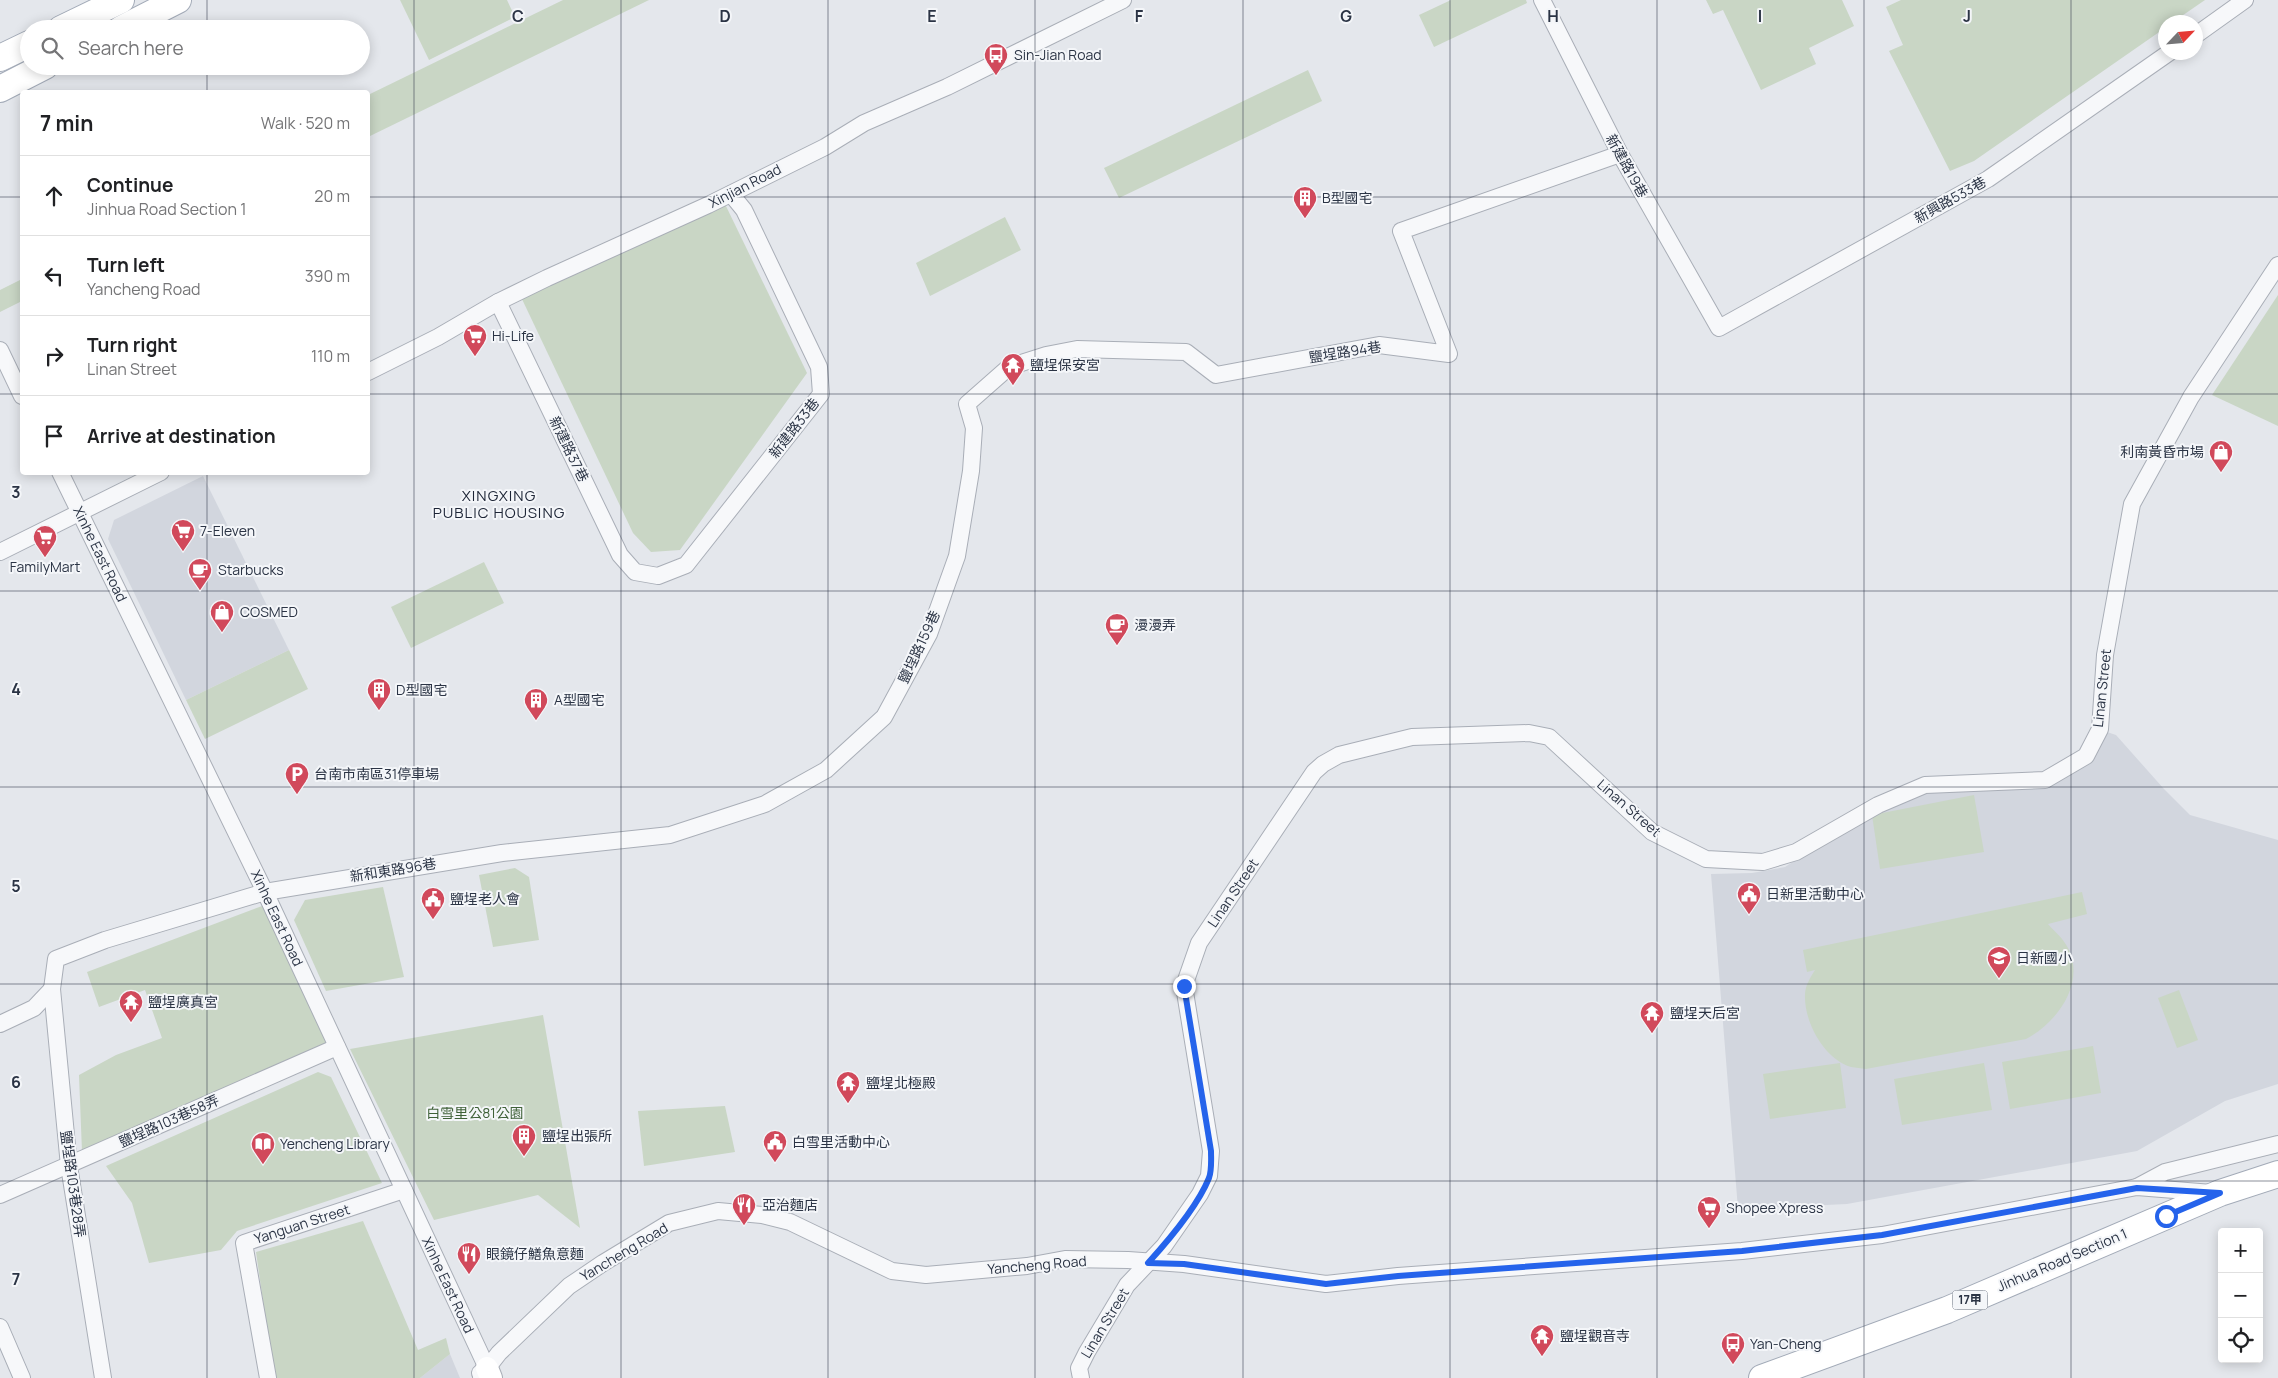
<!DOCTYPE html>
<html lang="en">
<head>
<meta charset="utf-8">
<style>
  body { margin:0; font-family:Manrope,"Noto Sans TC",sans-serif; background:#f2f2f2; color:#202124 }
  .controls { position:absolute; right:15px; bottom:15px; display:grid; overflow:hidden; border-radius:5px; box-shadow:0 2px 12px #0003 }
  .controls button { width:45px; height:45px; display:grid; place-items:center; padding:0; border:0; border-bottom:1px solid #e0e0e0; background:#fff; color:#202124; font:25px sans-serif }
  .compass { position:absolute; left:2158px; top:15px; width:45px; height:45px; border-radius:50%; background:#fff; box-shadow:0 2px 12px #0003; rotate:64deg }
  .stop { position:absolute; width:15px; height:15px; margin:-11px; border:4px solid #2563eb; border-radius:50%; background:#fff }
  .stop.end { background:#2563eb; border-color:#fff; box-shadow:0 1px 5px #0008 }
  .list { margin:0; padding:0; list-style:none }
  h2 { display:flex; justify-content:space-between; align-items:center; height:65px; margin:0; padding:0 20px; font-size:21px }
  h2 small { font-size:16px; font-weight:400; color:#757577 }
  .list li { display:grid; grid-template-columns:32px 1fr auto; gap:15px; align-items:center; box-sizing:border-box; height:80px; padding:0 20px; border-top:1px solid #e0e0e0 }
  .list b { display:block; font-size:19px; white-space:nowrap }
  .list p { margin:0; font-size:16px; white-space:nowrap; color:#757577 }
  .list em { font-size:16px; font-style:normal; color:#757577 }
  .icon { flex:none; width:28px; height:28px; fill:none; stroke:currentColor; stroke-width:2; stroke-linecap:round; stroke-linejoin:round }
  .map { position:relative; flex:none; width:2278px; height:1378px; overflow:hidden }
  .search { position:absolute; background:#fff; box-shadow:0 2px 12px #0003; left:20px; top:20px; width:350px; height:55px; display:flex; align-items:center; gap:12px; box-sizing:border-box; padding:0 18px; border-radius:28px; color:#757577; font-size:19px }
  .panel { position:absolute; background:#fff; box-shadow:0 2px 12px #0003; left:20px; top:90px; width:350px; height:385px; border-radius:5px }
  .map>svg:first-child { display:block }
  .built { fill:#d2d6de }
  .green { fill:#c9d6c5 }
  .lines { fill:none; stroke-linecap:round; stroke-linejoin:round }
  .street-casing { stroke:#a9aeb7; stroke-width:18 }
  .secondary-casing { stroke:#a9aeb7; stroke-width:24 }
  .primary-casing { stroke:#a3abb8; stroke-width:28 }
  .street { stroke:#f7f8fa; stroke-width:16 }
  .secondary { stroke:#fff; stroke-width:22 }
  .primary { stroke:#fff; stroke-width:26 }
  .route { stroke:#2563eb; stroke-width:6 }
  .grid { fill:none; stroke:#2b3445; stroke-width:1; stroke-opacity:0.55 }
  .labels { text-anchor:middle; stroke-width:4; stroke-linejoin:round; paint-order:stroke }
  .shield { fill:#f4f6f9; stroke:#676e7b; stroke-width:1 }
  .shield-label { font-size:12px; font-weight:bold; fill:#2b3445 }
  .poi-label { font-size:14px; fill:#2b3445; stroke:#f4f6f9; text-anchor:start }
  .street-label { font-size:14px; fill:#2b3445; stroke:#f4f6f9 }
  .park-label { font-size:14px; fill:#3f6138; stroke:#f4f6f9 }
  .neighbourhood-label { font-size:15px; letter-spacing:1px; fill:#1d2536; stroke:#f4f6f9 }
  .grid-label { font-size:16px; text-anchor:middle; font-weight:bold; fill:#2b3445; stroke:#f4f6f9; stroke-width:4; stroke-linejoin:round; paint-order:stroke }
</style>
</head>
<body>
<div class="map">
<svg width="2278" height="1378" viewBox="0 0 2278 1378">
  <rect width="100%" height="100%" fill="#e4e7ec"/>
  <!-- built -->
  <g class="built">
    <path d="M 203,476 L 289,650 L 186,700 L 108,539 L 114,520 Z"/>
    <path d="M 2101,730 L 2116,735 L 2164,789 L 2190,815 L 2278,840 L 2278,1084 L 2225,1101 L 2137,1151 L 1847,1204 L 1738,1209 L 1711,874 L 1752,873 L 1785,867 L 1814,848 L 1915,791 L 2057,773 Z"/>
    <path d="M 450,1354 L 460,1378 L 420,1378 Z"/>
  </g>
  <!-- green -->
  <g class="green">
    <path d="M 400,0 L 507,0 L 515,17 L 429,60 Z"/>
    <path d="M 563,0 L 649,0 L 368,137 L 368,95 Z"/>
    <path d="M 1451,0 L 1526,0 L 1527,3 L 1434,47 L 1419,15 Z"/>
    <path d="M 1706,0 L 1842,0 L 1854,26 L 1809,48 L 1816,64 L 1761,90 L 1723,10 L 1713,14 Z"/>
    <path d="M 1901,0 L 2205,0 L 2173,22 L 2166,22 L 2165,28 L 1974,161 L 1950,171 L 1889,51 L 1903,45 L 1886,7 Z"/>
    <path d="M 1308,70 L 1322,101 L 1119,198 L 1104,168 Z"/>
    <path d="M 724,202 L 807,373 L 680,550 L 651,552 L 633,533 L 521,297 Z"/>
    <path d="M 1005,217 L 1021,250 L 930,296 L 916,263 Z"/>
    <path d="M 22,279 L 22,301 L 0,312 L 0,290 Z"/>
    <path d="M 2278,295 L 2278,426 L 2212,395 Z"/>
    <path d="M 484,562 L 504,603 L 411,648 L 391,607 Z"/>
    <path d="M 289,650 L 308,689 L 205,739 L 186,700 Z"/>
    <path d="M 1974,795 L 1984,852 L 1880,869 L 1872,815 Z"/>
    <path d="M 515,868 L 529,877 L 539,940 L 493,947 L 479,875 Z"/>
    <path d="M 383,887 L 404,977 L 326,991 L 294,920 L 305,900 Z"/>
    <path d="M 2082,892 L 2087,914 L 2048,924 C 2055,932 2063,938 2068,948 C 2086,983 2057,1023 2026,1039 L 1866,1069 C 1861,1068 1856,1068 1851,1067 C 1824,1059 1804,1022 1805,995 C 1805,986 1810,978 1815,970 L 1807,972 L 1803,950 Z"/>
    <path d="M 262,906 L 331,1047 L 82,1152 L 79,1075 L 116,1055 L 162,1038 L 145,990 L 99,1007 L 87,972 Z"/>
    <path d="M 2179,990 L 2198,1040 L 2177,1048 L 2158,998 Z"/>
    <path d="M 543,1015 L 580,1228 L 538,1195 L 434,1220 L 350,1049 Z"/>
    <path d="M 2093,1046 L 2101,1093 L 2010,1109 L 2002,1062 Z"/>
    <path d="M 1840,1063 L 1846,1108 L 1770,1119 L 1763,1074 Z"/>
    <path d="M 1984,1063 L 1992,1110 L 1902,1125 L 1894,1079 Z"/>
    <path d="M 318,1072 L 331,1077 L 382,1183 L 237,1231 L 221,1250 L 149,1263 L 132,1203 L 106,1166 Z"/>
    <path d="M 725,1106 L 735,1152 L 644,1166 L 638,1111 Z"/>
    <path d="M 363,1221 L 418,1350 L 446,1338 L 450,1354 L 420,1378 L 274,1378 L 256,1252 Z"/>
  </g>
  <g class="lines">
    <!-- street casing -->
    <g class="street-casing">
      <g id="street">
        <path d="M 1542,0 L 1620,154 L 1719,328 L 1988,179 L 2170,52"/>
        <path d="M 2196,35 L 2245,0"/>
        <path d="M 498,302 L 620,555 L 635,572 L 658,576 L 686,565 L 821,394 L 819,367 L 744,210 L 731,194"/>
        <path d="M 0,350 L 22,396"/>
        <path d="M 368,372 L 438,337 L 498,302 L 547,278 L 708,205 L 825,147 L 864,123 L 947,87 L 1123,0"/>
        <path d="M 60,472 L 265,892 L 487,1368 L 480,1373"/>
        <path d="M 0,552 L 161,472"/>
        <path d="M 0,1024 L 34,1008 L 52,989"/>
        <path d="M 2137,1187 L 2165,1172 L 2278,1144"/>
        <path d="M 0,1195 L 337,1047"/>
        <path d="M 0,1327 L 22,1378"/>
        <path d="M 481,1376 L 499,1353 L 569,1286 L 603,1263 L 669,1223 L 718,1211 L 762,1215 L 790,1222 L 892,1271 L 926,1275 L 1027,1266 L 1065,1259 L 1128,1260 L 1184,1264 L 1326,1284 L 1398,1276 L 1742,1251 L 1882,1235 L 2137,1187 L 2212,1193"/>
        <path d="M 103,1378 L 69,1166 L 52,989 L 56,959 L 105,940 L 265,892 L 502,853 L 670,835 L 765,804 L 826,770 L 884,717 L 929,634 L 957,556 L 971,471 L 974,428 L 967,404 L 1009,367 L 1046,355 L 1077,349 L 1186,352 L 1216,375 L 1379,345 L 1449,354 L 1401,231 L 1620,154"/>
        <path d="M 268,1378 L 244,1243 L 404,1190"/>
        <path d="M 1081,1378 L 1079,1368 L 1087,1352 L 1127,1285 L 1164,1246 L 1200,1194 L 1209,1176 L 1211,1151 L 1184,986 L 1199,943 L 1314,772 L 1323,764 L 1339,755 L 1412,737 L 1529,733 L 1549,737 L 1652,832 L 1706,859 L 1763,862 L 1796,852 L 1878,805 L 1925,785 L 2045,780 L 2086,756 L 2100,729 L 2105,655 L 2132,504 L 2191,397 L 2278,265"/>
      </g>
    </g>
    <!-- secondary casing -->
    <g class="secondary-casing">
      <path id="secondary" d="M 487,1368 L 491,1378"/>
    </g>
    <!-- primary casing -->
    <g class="primary-casing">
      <g id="primary">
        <path d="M 61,29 L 121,0"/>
        <path d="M 121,29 L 178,0"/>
        <path d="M 0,58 L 29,44"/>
        <path d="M 0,89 L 45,66"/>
        <path d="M 1762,1378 L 1947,1310 L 2220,1193 L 2278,1174"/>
      </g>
    </g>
    <!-- street -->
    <use href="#street" class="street"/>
    <!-- secondary -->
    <use href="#secondary" class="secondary"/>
    <!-- primary -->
    <use href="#primary" class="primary"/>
  </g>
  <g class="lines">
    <!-- route -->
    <path class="route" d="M 1184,986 L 1211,1151 C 1211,1159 1212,1170 1209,1178 C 1198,1205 1168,1241 1148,1263 L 1184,1264 L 1326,1284 L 1398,1276 L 1742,1251 L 1882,1235 L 2137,1188 L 2220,1193 L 2166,1216"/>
  </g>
  <!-- grid -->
  <path class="grid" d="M 207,0 L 207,29M 414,0 L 414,1378M 621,0 L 621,1378M 828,0 L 828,1378M 1035,0 L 1035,1378M 1243,0 L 1243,1378M 1450,0 L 1450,1378M 1657,0 L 1657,1378M 1864,0 L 1864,1378M 2071,0 L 2071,1378M 207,66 L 207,92M 0,197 L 22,197M 368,197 L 2278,197M 0,394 L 22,394M 368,394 L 2278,394M 207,472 L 207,1378M 0,591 L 2278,591M 0,787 L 2278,787M 0,984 L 2278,984M 0,1181 L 2278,1181"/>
  <!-- icons -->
  <defs>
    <g id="bus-pin" transform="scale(1.25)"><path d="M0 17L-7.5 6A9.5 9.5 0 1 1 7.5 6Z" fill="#d1495b" stroke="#f4f6f9"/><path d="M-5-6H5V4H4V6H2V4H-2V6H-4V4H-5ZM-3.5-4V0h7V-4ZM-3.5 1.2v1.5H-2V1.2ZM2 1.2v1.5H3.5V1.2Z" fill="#fff"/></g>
    <g id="building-pin" transform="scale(1.25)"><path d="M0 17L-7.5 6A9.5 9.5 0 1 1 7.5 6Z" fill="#d1495b" stroke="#f4f6f9"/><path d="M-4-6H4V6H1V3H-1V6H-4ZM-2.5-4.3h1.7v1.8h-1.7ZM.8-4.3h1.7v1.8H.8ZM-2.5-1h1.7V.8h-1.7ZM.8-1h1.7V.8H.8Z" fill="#fff"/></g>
    <g id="supermarket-pin" transform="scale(1.25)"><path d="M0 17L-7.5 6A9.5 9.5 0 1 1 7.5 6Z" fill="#d1495b" stroke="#f4f6f9"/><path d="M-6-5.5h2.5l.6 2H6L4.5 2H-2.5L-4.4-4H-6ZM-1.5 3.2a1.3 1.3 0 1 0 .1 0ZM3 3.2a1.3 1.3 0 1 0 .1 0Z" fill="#fff"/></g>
    <g id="temple-pin" transform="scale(1.25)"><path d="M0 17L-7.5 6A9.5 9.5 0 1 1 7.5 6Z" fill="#d1495b" stroke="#f4f6f9"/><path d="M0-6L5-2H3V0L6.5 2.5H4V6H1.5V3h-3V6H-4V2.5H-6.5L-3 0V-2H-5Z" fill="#fff"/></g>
    <g id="shop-pin" transform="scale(1.25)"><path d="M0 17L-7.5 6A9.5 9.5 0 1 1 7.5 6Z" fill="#d1495b" stroke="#f4f6f9"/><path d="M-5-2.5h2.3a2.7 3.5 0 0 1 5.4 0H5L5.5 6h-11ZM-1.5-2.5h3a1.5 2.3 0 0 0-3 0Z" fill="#fff"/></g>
    <g id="cafe-pin" transform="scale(1.25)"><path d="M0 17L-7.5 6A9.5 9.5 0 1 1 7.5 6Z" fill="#d1495b" stroke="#f4f6f9"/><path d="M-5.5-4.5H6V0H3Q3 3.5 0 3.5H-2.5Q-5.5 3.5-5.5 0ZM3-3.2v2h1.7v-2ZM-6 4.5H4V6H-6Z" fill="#fff"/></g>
    <g id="parking-pin" transform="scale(1.25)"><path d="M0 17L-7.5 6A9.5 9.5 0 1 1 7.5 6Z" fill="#d1495b" stroke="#f4f6f9"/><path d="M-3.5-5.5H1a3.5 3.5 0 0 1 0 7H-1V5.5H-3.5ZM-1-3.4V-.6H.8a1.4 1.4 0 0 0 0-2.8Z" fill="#fff"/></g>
    <g id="civic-pin" transform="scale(1.25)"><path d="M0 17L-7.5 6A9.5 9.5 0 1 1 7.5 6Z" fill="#d1495b" stroke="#f4f6f9"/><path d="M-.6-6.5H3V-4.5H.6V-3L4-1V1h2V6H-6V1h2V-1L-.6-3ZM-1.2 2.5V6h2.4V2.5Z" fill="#fff"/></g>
    <g id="school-pin" transform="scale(1.25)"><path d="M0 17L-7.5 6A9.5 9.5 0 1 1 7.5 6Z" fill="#d1495b" stroke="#f4f6f9"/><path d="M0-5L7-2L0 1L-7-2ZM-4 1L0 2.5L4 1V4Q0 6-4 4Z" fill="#fff"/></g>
    <g id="library-pin" transform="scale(1.25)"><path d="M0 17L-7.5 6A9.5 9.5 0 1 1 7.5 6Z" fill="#d1495b" stroke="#f4f6f9"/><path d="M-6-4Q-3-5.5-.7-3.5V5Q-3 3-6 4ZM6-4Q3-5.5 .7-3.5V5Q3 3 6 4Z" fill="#fff"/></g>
    <g id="restaurant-pin" transform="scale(1.25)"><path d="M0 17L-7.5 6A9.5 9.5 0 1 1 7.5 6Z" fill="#d1495b" stroke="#f4f6f9"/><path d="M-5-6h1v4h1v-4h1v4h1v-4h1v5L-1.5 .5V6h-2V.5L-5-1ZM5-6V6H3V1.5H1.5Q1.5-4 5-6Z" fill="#fff"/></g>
  </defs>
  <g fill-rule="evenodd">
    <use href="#bus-pin" x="996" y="55"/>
    <use href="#building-pin" x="1305" y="198"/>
    <use href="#supermarket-pin" x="475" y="336"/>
    <use href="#temple-pin" x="1013" y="365"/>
    <use href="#shop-pin" x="2221" y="452"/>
    <use href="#supermarket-pin" x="183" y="531"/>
    <use href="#supermarket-pin" x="45" y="537"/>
    <use href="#cafe-pin" x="200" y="570"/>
    <use href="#shop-pin" x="222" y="612"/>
    <use href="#cafe-pin" x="1117" y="625"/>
    <use href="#building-pin" x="379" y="690"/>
    <use href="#building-pin" x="536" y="700"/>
    <use href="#parking-pin" x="297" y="774"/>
    <use href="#civic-pin" x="1749" y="894"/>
    <use href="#civic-pin" x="433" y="899"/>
    <use href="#school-pin" x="1999" y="958"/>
    <use href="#temple-pin" x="131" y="1002"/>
    <use href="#temple-pin" x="1652" y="1013"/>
    <use href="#temple-pin" x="848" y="1083"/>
    <use href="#building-pin" x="524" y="1136"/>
    <use href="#civic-pin" x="775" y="1142"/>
    <use href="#library-pin" x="263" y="1144"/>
    <use href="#restaurant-pin" x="744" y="1205"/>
    <use href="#supermarket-pin" x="1709" y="1208"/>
    <use href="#restaurant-pin" x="469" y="1254"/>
    <use href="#temple-pin" x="1542" y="1336"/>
    <use href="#bus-pin" x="1733" y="1344"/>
  </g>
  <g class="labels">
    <!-- shield labels -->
    <rect class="shield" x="1952.5" y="1290.5" width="35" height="19" rx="4"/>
    <g class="shield-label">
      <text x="1970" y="1304">17甲</text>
    </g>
    <!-- poi labels -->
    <g class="poi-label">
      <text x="1014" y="60">Sin-Jian Road</text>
      <text x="1322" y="203">B型國宅</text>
      <text x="492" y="341">Hi-Life</text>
      <text x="1030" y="370">鹽埕保安宮</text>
      <text x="2204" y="457" text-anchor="end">利南黃昏市場</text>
      <text x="200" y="536">7-Eleven</text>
      <text x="45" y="572" text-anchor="middle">FamilyMart</text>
      <text x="218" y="575">Starbucks</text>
      <text x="240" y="617">COSMED</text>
      <text x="1134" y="630">漫漫弄</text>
      <text x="396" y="695">D型國宅</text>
      <text x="554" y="705">A型國宅</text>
      <text x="314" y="779">台南市南區31停車場</text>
      <text x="1766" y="899">日新里活動中心</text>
      <text x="450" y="904">鹽埕老人會</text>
      <text x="2016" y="963">日新國小</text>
      <text x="148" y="1007">鹽埕廣真宮</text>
      <text x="1670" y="1018">鹽埕天后宮</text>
      <text x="866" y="1088">鹽埕北極殿</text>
      <text x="542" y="1141">鹽埕出張所</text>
      <text x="792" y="1147">白雪里活動中心</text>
      <text x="280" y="1149">Yencheng Library</text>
      <text x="762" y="1210">亞治麵店</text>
      <text x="1726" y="1213">Shopee Xpress</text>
      <text x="486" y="1259">眼鏡仔鱔魚意麵</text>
      <text x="1560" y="1341">鹽埕觀音寺</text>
      <text x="1750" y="1349">Yan-Cheng</text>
    </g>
    <!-- street labels -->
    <g class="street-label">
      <text transform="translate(1627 166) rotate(61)" y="5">新建路19巷</text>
      <text transform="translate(745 186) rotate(-27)" y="5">Xinjian Road</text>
      <text transform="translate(1950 200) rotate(-29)" y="5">新興路533巷</text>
      <text transform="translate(1345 352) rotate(-9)" y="5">鹽埕路94巷</text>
      <text transform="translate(794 428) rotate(-52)" y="5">新建路33巷</text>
      <text transform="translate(569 449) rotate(64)" y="5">新建路37巷</text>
      <text transform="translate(100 554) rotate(64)" y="5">Xinhe East Road</text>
      <text transform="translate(919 647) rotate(-65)" y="5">鹽埕路159巷</text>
      <text transform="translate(2102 688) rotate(-84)" y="5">Linan Street</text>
      <text transform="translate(1629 808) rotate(41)" y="5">Linan Street</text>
      <text transform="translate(393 870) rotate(-9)" y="5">新和東路96巷</text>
      <text transform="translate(1233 893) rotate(-56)" y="5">Linan Street</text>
      <text transform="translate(277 918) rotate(65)" y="5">Xinhe East Road</text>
      <text transform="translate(169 1121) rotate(-24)" y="5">鹽埕路103巷58弄</text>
      <text transform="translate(73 1184) rotate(82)" y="5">鹽埕路103巷28弄</text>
      <text transform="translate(302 1224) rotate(-18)" y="5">Yanguan Street</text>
      <text transform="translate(624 1252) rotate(-31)" y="5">Yancheng Road</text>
      <text transform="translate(2062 1260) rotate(-23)" y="5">Jinhua Road Section 1</text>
      <text transform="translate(1037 1265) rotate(-5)" y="5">Yancheng Road</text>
      <text transform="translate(448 1285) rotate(65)" y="5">Xinhe East Road</text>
      <text transform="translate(1105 1323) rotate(-59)" y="5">Linan Street</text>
    </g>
    <!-- park labels -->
    <g class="park-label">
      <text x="475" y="1118">白雪里公81公園</text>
    </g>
    <!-- neighbourhood labels -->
    <g class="neighbourhood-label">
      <text x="499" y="501">XINGXING<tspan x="499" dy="17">PUBLIC HOUSING</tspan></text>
    </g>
  </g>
  <g class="grid-label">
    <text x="518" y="22">C</text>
    <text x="725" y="22">D</text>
    <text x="932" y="22">E</text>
    <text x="1139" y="22">F</text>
    <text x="1346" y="22">G</text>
    <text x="1553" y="22">H</text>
    <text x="1760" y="22">I</text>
    <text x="1967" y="22">J</text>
    <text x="16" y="498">3</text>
    <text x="16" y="695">4</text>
    <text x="16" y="892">5</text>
    <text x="16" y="1088">6</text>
    <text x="16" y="1285">7</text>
  </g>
</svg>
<div class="controls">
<button>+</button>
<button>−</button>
<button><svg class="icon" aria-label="locate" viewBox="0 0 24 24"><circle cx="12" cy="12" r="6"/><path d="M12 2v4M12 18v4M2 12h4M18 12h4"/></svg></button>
</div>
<svg class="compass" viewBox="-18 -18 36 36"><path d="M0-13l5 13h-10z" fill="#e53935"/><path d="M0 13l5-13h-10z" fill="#757577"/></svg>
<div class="stop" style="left:2166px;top:1216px"></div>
<div class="stop end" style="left:1184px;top:986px"></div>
<div class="search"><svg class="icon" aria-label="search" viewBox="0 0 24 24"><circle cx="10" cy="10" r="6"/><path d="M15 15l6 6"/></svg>Search here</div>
<section class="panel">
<h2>7 min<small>Walk · 520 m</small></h2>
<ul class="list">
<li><svg class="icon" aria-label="ahead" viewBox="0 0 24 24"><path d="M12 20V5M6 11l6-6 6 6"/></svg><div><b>Continue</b><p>Jinhua Road Section 1</p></div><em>20 m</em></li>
<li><svg class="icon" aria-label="left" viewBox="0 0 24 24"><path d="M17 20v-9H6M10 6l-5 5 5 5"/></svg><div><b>Turn left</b><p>Yancheng Road</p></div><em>390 m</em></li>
<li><svg class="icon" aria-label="right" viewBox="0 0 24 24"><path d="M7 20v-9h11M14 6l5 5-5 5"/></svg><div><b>Turn right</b><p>Linan Street</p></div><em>110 m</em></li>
<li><svg class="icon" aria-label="arrive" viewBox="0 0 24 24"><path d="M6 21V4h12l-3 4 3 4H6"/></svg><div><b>Arrive at destination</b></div></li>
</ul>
</section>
</div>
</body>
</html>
